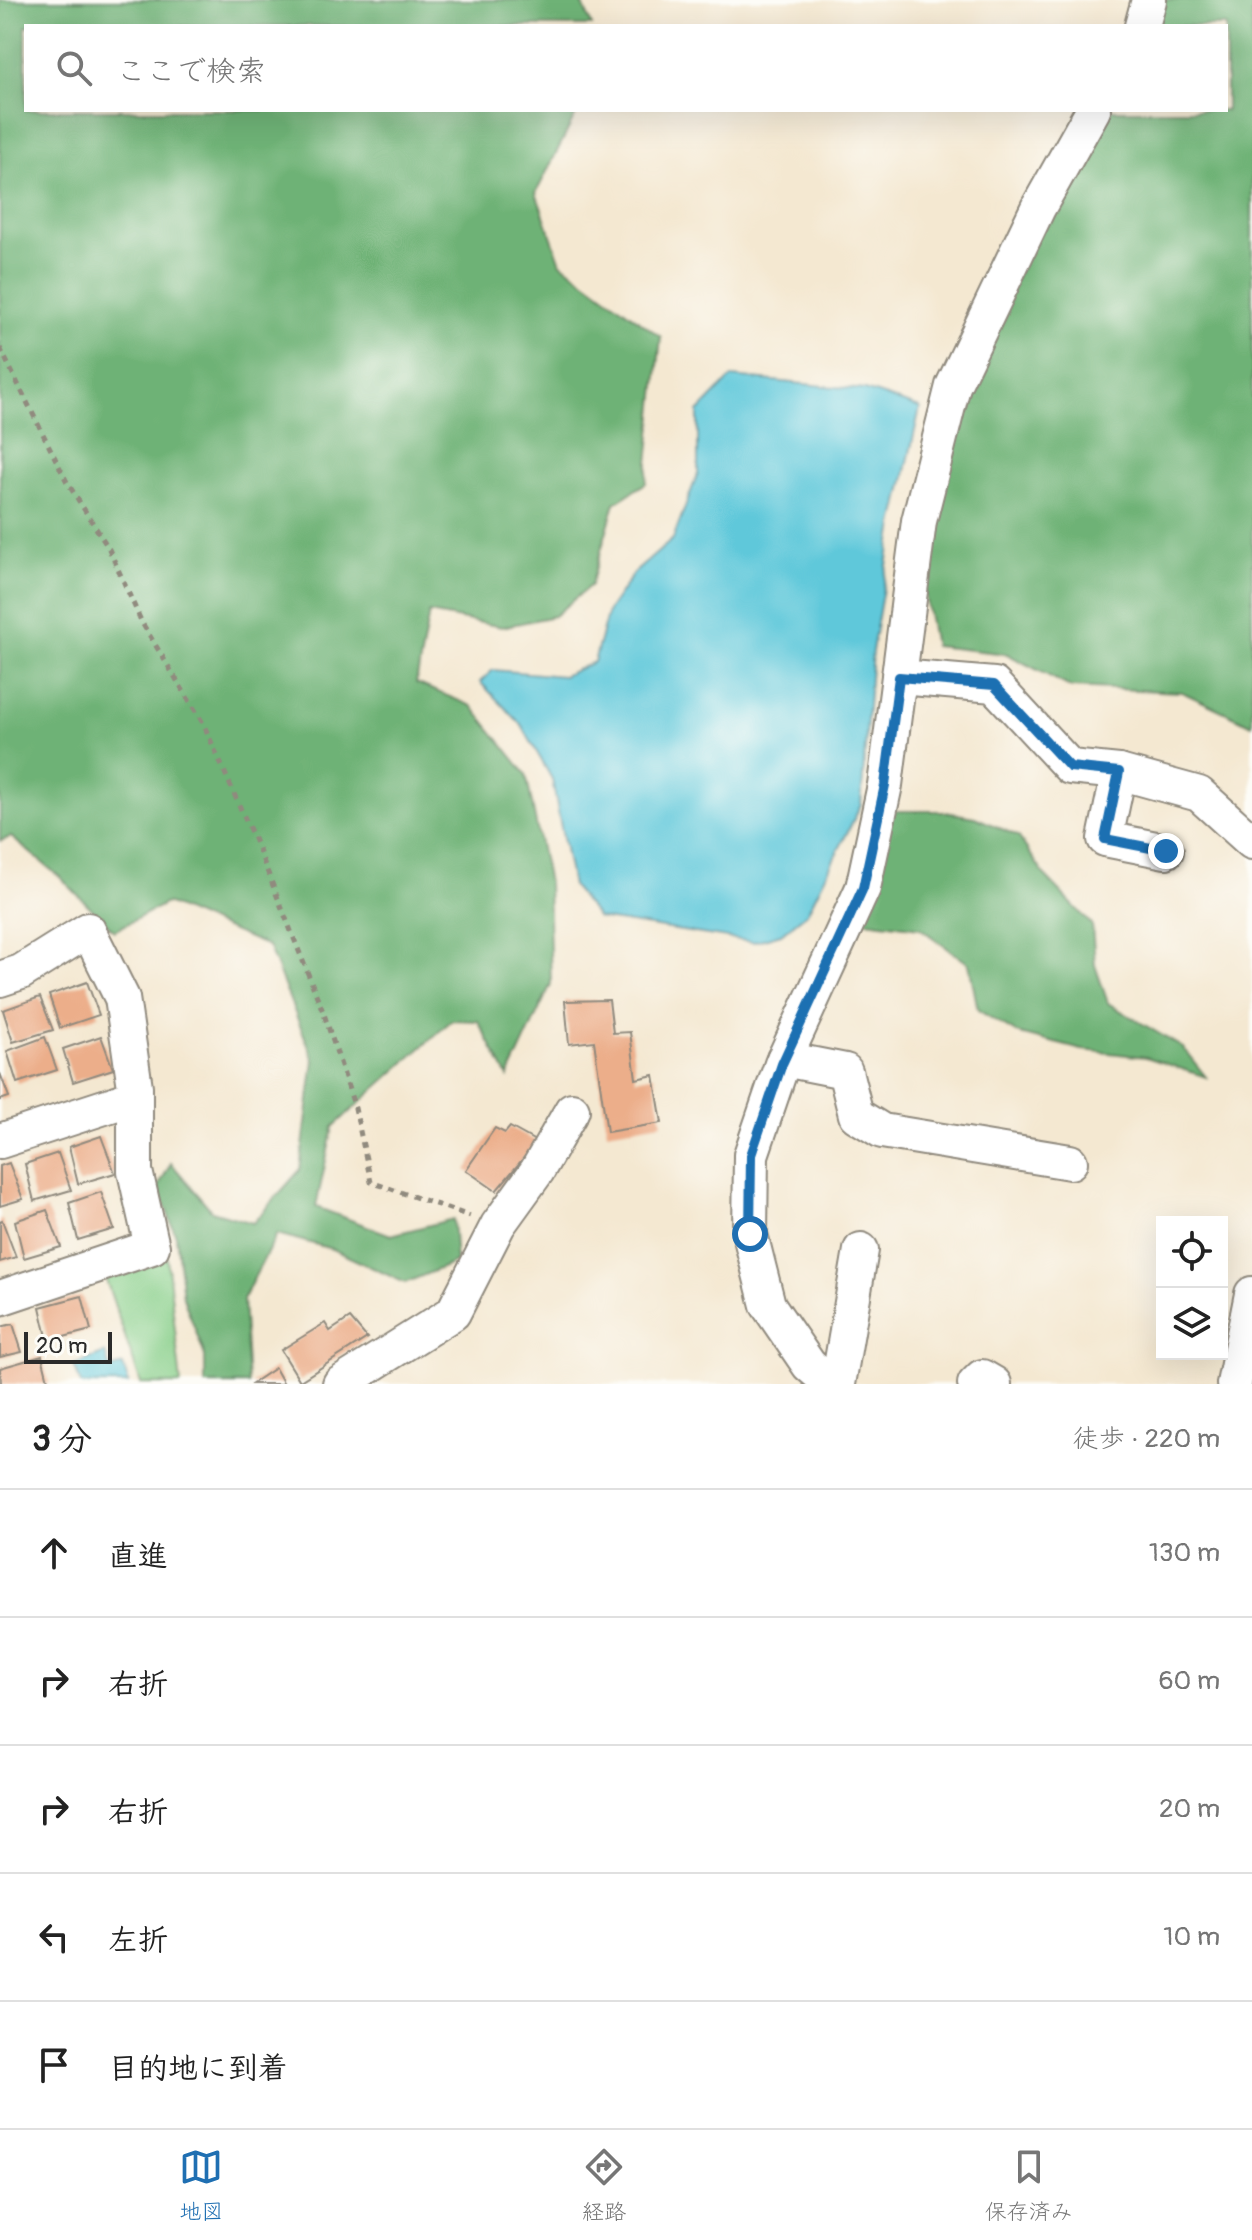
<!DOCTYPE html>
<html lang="ja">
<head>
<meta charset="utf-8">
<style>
  body { margin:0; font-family:Pangolin,"Klee One",sans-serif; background:#f2f2f2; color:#222 }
  .controls { position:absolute; right:24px; bottom:24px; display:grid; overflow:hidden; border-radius:0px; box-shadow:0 8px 32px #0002 }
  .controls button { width:72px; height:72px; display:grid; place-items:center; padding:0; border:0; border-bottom:2px solid #e0e0e0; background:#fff; color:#222; font:40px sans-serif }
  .scale { position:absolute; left:24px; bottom:20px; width:88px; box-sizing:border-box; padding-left:8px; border:4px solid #2b2b2b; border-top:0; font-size:22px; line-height:28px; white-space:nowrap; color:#2b2b2b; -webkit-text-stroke:6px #fdfcf7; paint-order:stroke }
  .stop { position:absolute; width:24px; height:24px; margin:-18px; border:6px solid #1f6fb2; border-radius:50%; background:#fff }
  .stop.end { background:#1f6fb2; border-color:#fff; box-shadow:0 2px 8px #0008 }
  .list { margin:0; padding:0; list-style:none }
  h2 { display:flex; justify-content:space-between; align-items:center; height:104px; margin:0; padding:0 32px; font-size:34px }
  h2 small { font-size:26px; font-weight:400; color:#767676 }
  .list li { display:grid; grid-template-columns:52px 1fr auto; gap:24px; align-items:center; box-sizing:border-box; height:128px; padding:0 32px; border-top:2px solid #e0e0e0 }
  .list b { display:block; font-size:30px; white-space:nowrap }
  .list em { font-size:26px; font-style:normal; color:#767676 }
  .icon { flex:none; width:44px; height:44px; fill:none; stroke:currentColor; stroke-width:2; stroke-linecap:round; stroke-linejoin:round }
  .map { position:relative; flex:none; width:1252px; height:1384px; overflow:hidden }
  .search { position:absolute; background:#fff; box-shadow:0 8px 32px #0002; left:24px; right:24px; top:24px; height:88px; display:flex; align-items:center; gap:20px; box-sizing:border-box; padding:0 28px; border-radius:0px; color:#767676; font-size:30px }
  .sheet { height:744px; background:#fff }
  nav { display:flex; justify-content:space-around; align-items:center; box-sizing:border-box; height:112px; border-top:2px solid #e0e0e0; background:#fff; font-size:22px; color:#767676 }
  nav a { display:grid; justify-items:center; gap:4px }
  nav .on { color:#1f6fb2 }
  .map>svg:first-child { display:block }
  .green { fill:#88cf8a; stroke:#5a7d5a; stroke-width:2 }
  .forest { fill:#6eb276; stroke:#4c6e50; stroke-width:2 }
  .water { fill:#5fc8da; stroke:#457a82; stroke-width:2 }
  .building { fill:#ecae8a }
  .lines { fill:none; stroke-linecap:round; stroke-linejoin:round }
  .minor-casing { stroke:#908a7e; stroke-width:38 }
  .path { stroke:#908a7e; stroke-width:5; stroke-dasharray:6 6; stroke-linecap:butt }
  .minor { stroke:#fff; stroke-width:34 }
  .route { stroke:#1f6fb2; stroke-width:10 }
</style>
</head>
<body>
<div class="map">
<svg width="1252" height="1384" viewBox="0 0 1252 1384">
  <rect width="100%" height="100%" fill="#fdfcf7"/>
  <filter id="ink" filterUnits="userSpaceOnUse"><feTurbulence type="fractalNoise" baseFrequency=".0125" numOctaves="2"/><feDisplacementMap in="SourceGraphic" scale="16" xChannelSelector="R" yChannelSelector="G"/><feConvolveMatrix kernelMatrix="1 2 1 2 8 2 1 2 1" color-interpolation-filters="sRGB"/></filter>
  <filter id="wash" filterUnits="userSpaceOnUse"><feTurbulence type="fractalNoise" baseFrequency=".006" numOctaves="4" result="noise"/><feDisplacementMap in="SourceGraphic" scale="32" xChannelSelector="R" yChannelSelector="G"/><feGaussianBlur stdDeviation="1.8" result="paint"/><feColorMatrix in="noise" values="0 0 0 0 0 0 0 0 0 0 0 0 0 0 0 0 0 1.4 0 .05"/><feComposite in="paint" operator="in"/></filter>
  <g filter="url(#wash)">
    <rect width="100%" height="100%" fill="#f4e8d1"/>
    <!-- green -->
    <path class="green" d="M 167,1257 L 181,1384 L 141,1384 L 105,1277 Z"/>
    <!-- forest -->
    <g class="forest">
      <path d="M 0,0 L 581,0 L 592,26 L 26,26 L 26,110 L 578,110 L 536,193 L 561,263 L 661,337 L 646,483 L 615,503 L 591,585 L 554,616 L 502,627 L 429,613 L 416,683 L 472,706 L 526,774 L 548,883 L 551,984 L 508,1077 L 478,1021 L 452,1020 L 333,1127 L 316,1207 L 391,1235 L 453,1219 L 456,1262 L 405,1283 L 332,1249 L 277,1234 L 243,1299 L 248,1384 L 205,1384 L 205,1356 L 183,1297 L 176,1236 L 158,1187 L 171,1163 L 212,1211 L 253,1223 L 300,1170 L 314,1060 L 268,946 L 166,903 L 114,931 L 61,878 L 11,837 L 0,841 Z"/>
      <path d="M 1142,0 L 1252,0 L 1252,725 L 1182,692 L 1070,687 L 1007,654 L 934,646 L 916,546 L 1001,308 L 1095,110 L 1226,110 L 1226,26 L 1131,26 Z"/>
      <path d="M 880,811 L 939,811 L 975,817 L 1018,836 L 1046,877 L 1092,925 L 1095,965 L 1108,1003 L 1183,1048 L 1206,1077 L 1146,1057 L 1082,1050 L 1016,1033 L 978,1010 L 969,964 L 920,928 L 835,917 Z"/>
    </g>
    <!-- water -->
    <g class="water">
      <path d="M 732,377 L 865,390 L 920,408 L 894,525 L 872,651 L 861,805 L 807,913 L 781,934 L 753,942 L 598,918 L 572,886 L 552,779 L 521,724 L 480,682 L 493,670 L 563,676 L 594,662 L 608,611 L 634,573 L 673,539 L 698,473 L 698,412 Z"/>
      <path d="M 105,1353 L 110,1369 L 123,1365 L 129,1384 L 81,1384 L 74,1365 Z"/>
    </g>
    <g id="blocks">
      <!-- building -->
      <g class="building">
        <path d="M 87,982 L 99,1015 L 60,1028 L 49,995 Z"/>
        <path d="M 40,997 L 53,1030 L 13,1042 L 3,1010 Z"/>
        <path d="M 609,1000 L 613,1033 L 630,1032 L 636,1079 L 654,1075 L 662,1123 L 607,1132 L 594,1041 L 569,1044 L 565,1001 Z"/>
        <path d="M 101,1036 L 113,1069 L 73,1082 L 63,1049 Z"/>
        <path d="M 45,1037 L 57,1070 L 17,1083 L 7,1051 Z"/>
        <path d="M 0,1073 L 9,1097 L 0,1100 Z"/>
        <path d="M 510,1127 L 537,1142 L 496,1191 L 466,1170 L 495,1128 L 505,1133 Z"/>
        <path d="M 101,1136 L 115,1173 L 78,1184 L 69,1147 Z"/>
        <path d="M 58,1153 L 71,1190 L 34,1201 L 25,1164 Z"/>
        <path d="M 9,1163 L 23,1199 L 0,1206 L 0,1166 Z"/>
        <path d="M 101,1192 L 114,1229 L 78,1240 L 69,1203 Z"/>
        <path d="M 47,1210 L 61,1247 L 24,1258 L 15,1221 Z"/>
        <path d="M 2,1220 L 16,1257 L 0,1262 L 0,1221 Z"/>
        <path d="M 82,1296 L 91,1330 L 48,1341 L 40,1307 Z"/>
        <path d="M 350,1318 L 367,1338 L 300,1381 L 281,1350 L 325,1323 L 330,1331 Z"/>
        <path d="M 13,1324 L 22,1352 L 0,1357 L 0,1327 Z"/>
        <path d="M 42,1356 L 49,1384 L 1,1384 L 0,1368 Z"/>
        <path d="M 275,1368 L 284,1384 L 251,1384 Z"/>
      </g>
    </g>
  </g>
  <g filter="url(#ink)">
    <use href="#blocks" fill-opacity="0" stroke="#908a7e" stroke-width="2"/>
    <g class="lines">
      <!-- minor casing -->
      <g class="minor-casing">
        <g id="minor">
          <path d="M 1142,26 L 1149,0"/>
          <path d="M 899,677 L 994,685 L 1070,767 L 1119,772 L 1199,794 L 1252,842"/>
          <path d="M 1119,772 L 1105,839 L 1166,851"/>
          <path d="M 0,979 L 21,972 L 88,930 L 122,998 L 135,1087 L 135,1171 L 152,1247 L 0,1298"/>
          <path d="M 784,1059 L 845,1071 L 856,1115 L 882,1131 L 1070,1162"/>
          <path d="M 0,1141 L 135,1097"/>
          <path d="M 340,1384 L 453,1313 L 498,1225 L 537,1171 L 572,1110"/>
          <path d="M 831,1384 L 809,1365 L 768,1305 L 750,1234 L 751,1155 L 782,1064 L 863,888 L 885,785 L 919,521 L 953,386 L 1038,208 L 1093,110"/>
          <path d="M 838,1384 L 861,1250"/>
          <path d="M 975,1384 L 982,1377 L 994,1384"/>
          <path d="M 1234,1384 L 1252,1294"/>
        </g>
      </g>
      <!-- path -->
      <path class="path" d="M 0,348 L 67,482 L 109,549 L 142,623 L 203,723 L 258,848 L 324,1014 L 355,1108 L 371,1182 L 470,1216"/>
      <!-- minor -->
      <use href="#minor" class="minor"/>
    </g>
  </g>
  <g class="lines" filter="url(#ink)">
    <!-- route -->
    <path class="route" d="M 750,1234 L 751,1155 L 782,1064 L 863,888 L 885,785 L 899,677 L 994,685 L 1070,767 L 1119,772 L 1105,839 L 1166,851"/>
  </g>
</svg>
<div class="controls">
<button><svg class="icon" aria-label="locate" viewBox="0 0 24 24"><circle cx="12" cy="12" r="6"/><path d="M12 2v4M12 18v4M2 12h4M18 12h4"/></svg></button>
<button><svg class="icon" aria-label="layers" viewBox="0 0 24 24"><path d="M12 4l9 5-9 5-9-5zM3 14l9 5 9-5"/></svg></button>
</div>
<div class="scale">20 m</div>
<div class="stop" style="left:750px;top:1234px"></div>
<div class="stop end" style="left:1166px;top:851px"></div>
<div class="search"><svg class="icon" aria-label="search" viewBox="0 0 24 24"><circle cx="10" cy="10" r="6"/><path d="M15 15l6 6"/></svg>ここで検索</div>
</div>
<section class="sheet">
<h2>3 分<small>徒歩 · 220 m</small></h2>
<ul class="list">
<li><svg class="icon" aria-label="ahead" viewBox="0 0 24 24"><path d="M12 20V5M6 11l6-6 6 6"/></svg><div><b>直進</b></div><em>130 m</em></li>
<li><svg class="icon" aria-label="right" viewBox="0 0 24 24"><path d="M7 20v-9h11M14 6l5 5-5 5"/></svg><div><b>右折</b></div><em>60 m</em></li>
<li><svg class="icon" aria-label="right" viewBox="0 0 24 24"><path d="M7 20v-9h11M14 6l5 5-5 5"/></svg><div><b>右折</b></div><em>20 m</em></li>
<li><svg class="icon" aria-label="left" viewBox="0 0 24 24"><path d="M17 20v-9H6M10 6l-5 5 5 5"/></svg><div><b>左折</b></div><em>10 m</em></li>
<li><svg class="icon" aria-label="arrive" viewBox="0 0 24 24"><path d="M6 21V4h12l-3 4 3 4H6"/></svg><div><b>目的地に到着</b></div></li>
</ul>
</section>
<nav>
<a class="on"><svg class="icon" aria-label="map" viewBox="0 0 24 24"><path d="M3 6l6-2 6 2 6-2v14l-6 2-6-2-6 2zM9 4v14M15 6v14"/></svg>地図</a>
<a><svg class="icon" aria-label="directions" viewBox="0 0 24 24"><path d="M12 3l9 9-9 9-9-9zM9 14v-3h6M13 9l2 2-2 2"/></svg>経路</a>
<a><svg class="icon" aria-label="saved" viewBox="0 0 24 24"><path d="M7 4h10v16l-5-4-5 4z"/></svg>保存済み</a>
</nav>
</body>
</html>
